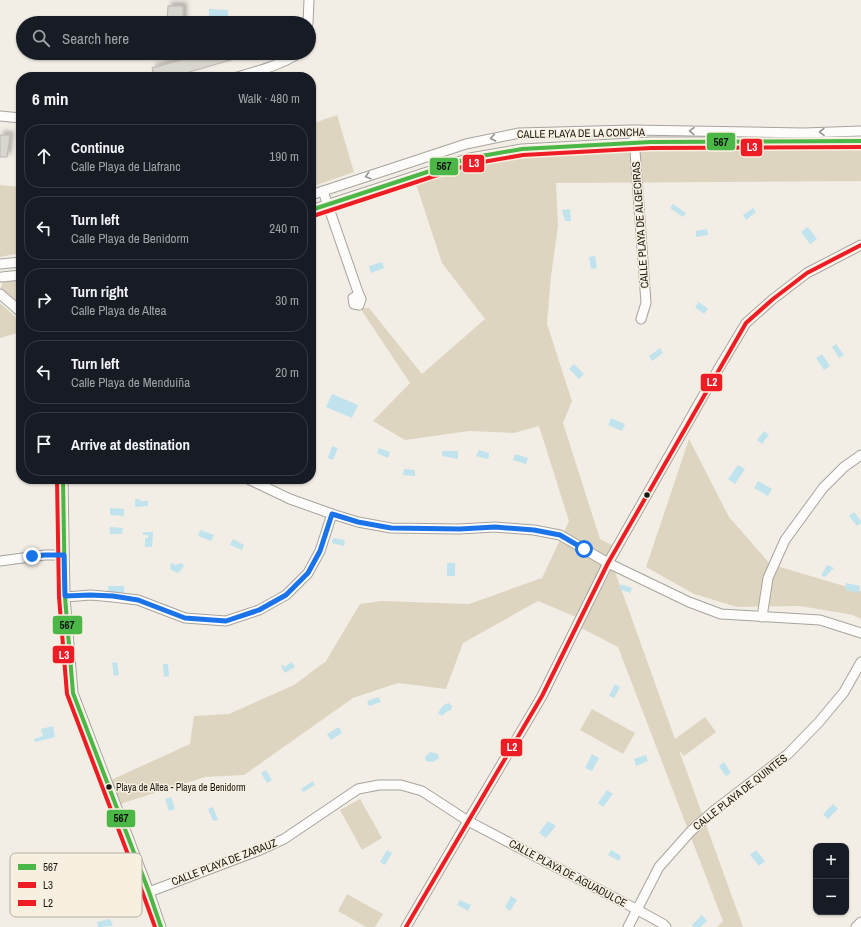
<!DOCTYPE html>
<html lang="en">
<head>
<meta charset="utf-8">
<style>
  body { margin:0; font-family:"Archivo Narrow",sans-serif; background:#20242c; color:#f1f3f6 }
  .controls { position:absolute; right:12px; bottom:12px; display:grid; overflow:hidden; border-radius:8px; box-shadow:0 1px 3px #0004 }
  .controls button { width:36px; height:36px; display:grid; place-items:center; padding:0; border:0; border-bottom:1px solid #363941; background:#171b24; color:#f1f3f6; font:20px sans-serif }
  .stop { position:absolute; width:12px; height:12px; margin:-9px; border:3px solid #1a73e8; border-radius:50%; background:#fff }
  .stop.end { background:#1a73e8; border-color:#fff; box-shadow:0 1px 4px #0008 }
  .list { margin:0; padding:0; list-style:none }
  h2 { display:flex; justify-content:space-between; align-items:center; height:52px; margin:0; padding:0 16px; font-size:17px }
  h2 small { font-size:13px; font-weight:400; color:#9ea1a6 }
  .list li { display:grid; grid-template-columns:26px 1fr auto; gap:12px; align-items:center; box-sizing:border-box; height:64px; margin:0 8px 8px; padding:0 8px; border:1px solid #363941; border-radius:16px }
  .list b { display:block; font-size:15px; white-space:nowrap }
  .list p { margin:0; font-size:13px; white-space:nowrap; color:#9ea1a6 }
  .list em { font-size:13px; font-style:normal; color:#9ea1a6 }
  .icon { flex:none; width:22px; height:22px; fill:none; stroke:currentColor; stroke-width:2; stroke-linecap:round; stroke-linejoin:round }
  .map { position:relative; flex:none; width:861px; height:927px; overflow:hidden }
  .search { position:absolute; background:#171b24; box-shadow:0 1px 3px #0004; left:16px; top:16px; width:300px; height:44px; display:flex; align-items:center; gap:10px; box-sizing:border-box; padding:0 14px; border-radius:22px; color:#9ea1a6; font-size:15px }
  .panel { position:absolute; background:#171b24; box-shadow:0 1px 3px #0004; left:16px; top:72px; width:300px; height:412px; border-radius:16px }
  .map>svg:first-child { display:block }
  .green { fill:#ded5c1 }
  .water { fill:#c0e3ed }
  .building { fill:#d9d6cf; stroke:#b9b6b0; filter:url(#shadow) }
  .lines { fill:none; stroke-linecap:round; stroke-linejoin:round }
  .minor-casing { stroke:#a7a49d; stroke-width:11 }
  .minor { stroke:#fdfcfb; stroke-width:9 }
  .bus-1-casing { stroke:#f7f0e0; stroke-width:7 }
  .bus-2-casing { stroke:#f7f0e0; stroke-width:7 }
  .bus-3-casing { stroke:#f7f0e0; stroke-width:7 }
  .bus-1 { stroke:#4ab747; stroke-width:4 }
  .bus-2 { stroke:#ee1c25; stroke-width:4 }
  .bus-3 { stroke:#ee1c25; stroke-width:4 }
  .oneway { stroke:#979592 }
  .route { stroke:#1a73e8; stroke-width:5 }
  .bus-dot { fill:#1a1812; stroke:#f7f0e0; stroke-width:1.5 }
  .labels { text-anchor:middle; stroke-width:3; stroke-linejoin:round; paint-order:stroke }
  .bus-label { font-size:10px; fill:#1a1812; stroke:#f7f0e0; text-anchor:start }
  .street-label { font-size:11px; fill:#1a1812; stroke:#f7f0e0 }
  .key { fill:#f7f0e0; stroke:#b5afa2; stroke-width:1 }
  .key-label { font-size:11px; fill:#1a1812 }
  .line-badge { stroke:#f7f0e0; stroke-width:1.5 }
  .badge-label { font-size:11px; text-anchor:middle; font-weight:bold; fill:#fff }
  .pale-badge-label { font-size:11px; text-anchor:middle; font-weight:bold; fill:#111 }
</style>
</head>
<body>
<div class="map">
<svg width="861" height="927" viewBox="0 0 861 927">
  <defs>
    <filter id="shadow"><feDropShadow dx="3.5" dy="-3.5" stdDeviation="2" flood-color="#0004"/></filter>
  </defs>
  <rect width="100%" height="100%" fill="#f2eee5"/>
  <!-- green -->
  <g class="green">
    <path d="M 337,115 L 354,172 L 311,187 L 311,124 Z"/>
    <path d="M 861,144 L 861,181 L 556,183 L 558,226 L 551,276 L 547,324 L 572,401 L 563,423 L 600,539 L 612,545 L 576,617 L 538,601 L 463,643 L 446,689 L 398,683 L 353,698 L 244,775 L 205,777 L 120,804 L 111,780 L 190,744 L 194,716 L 229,714 L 294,685 L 326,661 L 360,604 L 381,601 L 469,604 L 542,578 L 569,521 L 539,426 L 514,433 L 469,431 L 405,440 L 373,421 L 410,383 L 360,308 L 369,308 L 422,374 L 485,319 L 442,263 L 415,181 L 477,160 L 523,153 L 741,145 Z"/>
    <path d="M 0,185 L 21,187 L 21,253 L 0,257 Z"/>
    <path d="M 21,277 L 21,292 L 15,302 L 0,290 L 4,279 Z"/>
    <path d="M 0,303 L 21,322 L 21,332 L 0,338 Z"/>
    <path d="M 689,439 L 729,517 L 770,564 L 861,591 L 861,619 L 853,615 L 800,606 L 737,607 L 694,594 L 646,567 Z"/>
    <path d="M 613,566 L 675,739 L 705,717 L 716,732 L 684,756 L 679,750 L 743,927 L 717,927 L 723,921 L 618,647 L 581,628 Z"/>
    <path d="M 592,709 L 635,733 L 623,754 L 580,730 Z"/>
    <path d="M 360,799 L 382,838 L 362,850 L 340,810 Z"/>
    <path d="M 347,894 L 383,914 L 375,927 L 366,927 L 338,911 Z"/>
  </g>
  <!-- water -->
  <g class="water">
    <path d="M 209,9 L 228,10 L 228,17 L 209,17 Z"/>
    <path d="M 673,204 L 686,213 L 683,217 L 670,208 Z"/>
    <path d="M 753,208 L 756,212 L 746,220 L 743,215 Z"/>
    <path d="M 570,209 L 571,221 L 565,221 L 562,210 Z"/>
    <path d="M 808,227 L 817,239 L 810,244 L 801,232 Z"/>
    <path d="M 707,229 L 708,235 L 696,237 L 696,231 Z"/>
    <path d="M 595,256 L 597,268 L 591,269 L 589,257 Z"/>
    <path d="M 382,262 L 384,268 L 371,273 L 369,266 Z"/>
    <path d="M 699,302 L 708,309 L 704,314 L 695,307 Z"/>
    <path d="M 836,344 L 844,355 L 839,358 L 832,347 Z"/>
    <path d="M 660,348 L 663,353 L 652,361 L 649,356 Z"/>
    <path d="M 822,354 L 830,366 L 824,370 L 816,358 Z"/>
    <path d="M 574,364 L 584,374 L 579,379 L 569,369 Z"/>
    <path d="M 332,394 L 358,405 L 352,418 L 326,407 Z"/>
    <path d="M 611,418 L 625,424 L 622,431 L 608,425 Z"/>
    <path d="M 764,431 L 769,435 L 762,444 L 757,440 Z"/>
    <path d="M 332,446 L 338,448 L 333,460 L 328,458 Z"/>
    <path d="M 379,448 L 390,452 L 388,458 L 377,453 Z"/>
    <path d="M 479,450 L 489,453 L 489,457 L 487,459 L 476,456 Z"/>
    <path d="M 442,451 L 458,451 L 458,459 L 442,456 Z"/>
    <path d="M 515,454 L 528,458 L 526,464 L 513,460 Z"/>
    <path d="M 738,465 L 745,469 L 735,484 L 728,479 Z"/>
    <path d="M 404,469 L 415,470 L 415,476 L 403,475 Z"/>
    <path d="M 758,481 L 772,489 L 768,496 L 754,488 Z"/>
    <path d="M 135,499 L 139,499 L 140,501 L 148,501 L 148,506 L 135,507 Z"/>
    <path d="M 110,508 L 124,509 L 124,516 L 110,515 Z"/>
    <path d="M 854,512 L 861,521 L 861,523 L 857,526 L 849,516 Z"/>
    <path d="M 110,527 L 123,528 L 122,534 L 110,534 Z"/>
    <path d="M 200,530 L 214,535 L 211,541 L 198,536 Z"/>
    <path d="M 143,532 L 153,532 L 152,547 L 145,547 L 145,538 L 148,538 L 148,535 L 143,535 Z"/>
    <path d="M 333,538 L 345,540 L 344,546 L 332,543 Z"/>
    <path d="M 233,539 L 244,545 L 242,550 L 230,545 Z"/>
    <path d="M 173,563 L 175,565 L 182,563 L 184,566 L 178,573 L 171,570 L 170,564 Z"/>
    <rect x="447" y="563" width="8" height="13"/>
    <path d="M 827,565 L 834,568 L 825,577 L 821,576 Z"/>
    <path d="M 846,583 L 860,586 L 859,593 L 845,590 Z"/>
    <path d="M 621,584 L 632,588 L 630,593 L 619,589 Z"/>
    <rect x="108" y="586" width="16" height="7"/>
    <path d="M 117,662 L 119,675 L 114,676 L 112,663 Z"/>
    <path d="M 292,662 L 295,667 L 285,673 L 281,666 L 283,665 L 284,667 Z"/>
    <path d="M 163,664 L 168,664 L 169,676 L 164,677 Z"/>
    <path d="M 615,684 L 620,687 L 614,698 L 609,696 Z"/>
    <path d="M 379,697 L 381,702 L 369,706 L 367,701 Z"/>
    <path d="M 449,703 L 452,706 L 451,710 L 446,712 L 442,716 L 438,713 C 441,708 443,704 449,703 Z"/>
    <path d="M 53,726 L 55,737 L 35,742 L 34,739 L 43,736 L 41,729 Z"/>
    <path d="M 339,727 L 342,733 L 331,740 L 327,734 Z"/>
    <path d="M 430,752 L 438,754 L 439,758 C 434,763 431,762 426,761 L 425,757 Z"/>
    <path d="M 592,754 L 599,758 L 592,771 L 585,768 Z"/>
    <path d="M 646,755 L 648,761 L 636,766 L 634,759 Z"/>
    <path d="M 724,762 L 731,773 L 726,776 L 719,766 Z"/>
    <path d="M 266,770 L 272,780 L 267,783 L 261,773 Z"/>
    <path d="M 313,781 L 315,785 L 303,792 L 301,789 Z"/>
    <path d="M 607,790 L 613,794 L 603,807 L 598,803 Z"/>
    <path d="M 171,797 L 175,809 L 169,811 L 165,799 Z"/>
    <path d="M 833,804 L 838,809 L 828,819 L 823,814 Z"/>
    <path d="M 213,807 L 218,820 L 213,821 L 208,809 Z"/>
    <path d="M 548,821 L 556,826 L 546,838 L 539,833 Z"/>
    <path d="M 387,850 L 392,853 L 385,865 L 380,862 Z"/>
    <path d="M 611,850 L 621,856 L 619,861 L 608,855 Z"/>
    <path d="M 756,850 L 765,861 L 759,866 L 750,855 Z"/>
    <path d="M 511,896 L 517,900 L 510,911 L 505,907 Z"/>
    <path d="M 460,900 L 471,905 L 468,911 L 457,905 Z"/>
    <path d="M 702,915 L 707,921 L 700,927 L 694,927 L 692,925 Z"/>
    <path d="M 110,919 L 113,926 L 98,927 L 97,922 Z"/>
  </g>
  <!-- building -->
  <g class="building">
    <path d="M 168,6 L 183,6 L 183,23 L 167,23 Z"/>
    <path d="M 205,53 L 248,53 L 248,55 L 172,77 L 154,77 L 152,68 Z"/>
    <path d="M 0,135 L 10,135 L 7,157 L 0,157 Z"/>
  </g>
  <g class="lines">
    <!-- minor casing -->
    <g class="minor-casing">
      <g id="minor">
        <path d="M 308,23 L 309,0"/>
        <path d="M 237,77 C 258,71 281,65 299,53"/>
        <path d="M 0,116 L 21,118"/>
        <path d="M 634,137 L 646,303 L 641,319"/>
        <path d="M 323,191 L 359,295"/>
        <path d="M 311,195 L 466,144 L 519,133 L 633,130 L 804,133 L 861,131"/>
        <path d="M 311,210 L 470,158 L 522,149 L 651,142 L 806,142 L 861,141"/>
        <path d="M 0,264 L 21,262"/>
        <path d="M 2,277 L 21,275"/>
        <path d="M 0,294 L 21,312"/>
        <path d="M 359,295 L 361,299 L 359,305 L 354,304 L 353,298 Z"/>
        <path d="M 63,479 L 65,597 L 73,693 L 149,892 L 161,927"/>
        <path d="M 248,479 L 290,499 L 332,514 L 358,522 L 391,528 L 459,529 L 495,527 L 534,530 L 560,535 L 608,563 L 689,602 L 721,614 L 820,620 L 861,633"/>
        <path d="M 0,561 L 45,555 L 64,555"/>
        <path d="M 65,597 L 91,595 L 113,597 L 138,600 L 185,618 L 226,621 L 259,610 L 286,595 L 308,573 L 320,551 L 332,514"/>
        <path d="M 762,617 L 768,578 L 785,540 L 823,488 L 844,467 L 861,455"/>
        <path d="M 149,892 L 260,850 L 284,839 L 358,789 L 379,785 L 401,785 L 422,791 L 468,821 L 636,909 L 663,924 L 666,927"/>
        <path d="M 406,927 L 468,821 L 542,696 L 608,563 L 719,368 L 746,323 L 773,299 L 807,273 L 861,245"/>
        <path d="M 628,927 L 659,867 L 691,831 L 716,809 L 788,754 L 819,722 L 844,692 L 861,662"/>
        <path d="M 856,927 L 861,922"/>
      </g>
    </g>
    <!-- minor -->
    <use href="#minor" class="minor"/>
    <!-- bus-1 casing -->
    <g class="bus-1-casing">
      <g id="bus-1">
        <path d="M 311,210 L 470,158 L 522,149 L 651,142 L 861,141"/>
        <path d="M 63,479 L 65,597 L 73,693 L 149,892 L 161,927"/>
      </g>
    </g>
    <!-- bus-2 casing -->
    <g class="bus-2-casing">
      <g id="bus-2">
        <path d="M 313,216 L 471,164 L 523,155 L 651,148 L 861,147"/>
        <path d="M 57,479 L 59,597 L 67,694 L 143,894 L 155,927"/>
      </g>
    </g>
    <!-- bus-3 casing -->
    <g class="bus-3-casing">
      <path id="bus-3" d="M 406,927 L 542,696 L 608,563 L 746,323 L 773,299 L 807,273 L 861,245"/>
    </g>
    <!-- bus-1 -->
    <use href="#bus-1" class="bus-1"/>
    <!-- bus-2 -->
    <use href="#bus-2" class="bus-2"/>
    <!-- bus-3 -->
    <use href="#bus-3" class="bus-3"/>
  </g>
  <!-- one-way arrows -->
  <defs><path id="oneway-chevron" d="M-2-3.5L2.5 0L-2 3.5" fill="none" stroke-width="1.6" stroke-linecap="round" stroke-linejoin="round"/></defs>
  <g class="oneway">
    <use href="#oneway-chevron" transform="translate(692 131) rotate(-179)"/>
    <use href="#oneway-chevron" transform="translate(822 132) rotate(178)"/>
    <use href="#oneway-chevron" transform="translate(493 138) rotate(168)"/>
    <use href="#oneway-chevron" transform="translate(368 176) rotate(162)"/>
  </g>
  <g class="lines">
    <!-- route -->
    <path class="route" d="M 32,556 L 45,555 L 64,555 L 65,596 L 90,595 L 113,596 L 138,600 L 185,618 L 226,621 L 259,610 L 286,595 L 308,573 L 320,551 L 332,514 L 358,522 L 391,528 L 460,529 L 495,527 L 534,530 L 560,535 L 584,549"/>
  </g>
  <!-- markers -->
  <g class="bus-dot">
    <circle cx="647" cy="495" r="3.5"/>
    <circle cx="109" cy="787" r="3.5"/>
  </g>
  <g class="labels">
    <!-- bus labels -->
    <g class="bus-label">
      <text x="116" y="791">Playa de Altea - Playa de Benidorm</text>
    </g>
    <!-- street labels -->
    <g class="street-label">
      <text transform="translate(581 133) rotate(-1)" y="4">CALLE PLAYA DE LA CONCHA</text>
      <text transform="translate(640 225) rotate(-94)" y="4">CALLE PLAYA DE ALGECIRAS</text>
      <text transform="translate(740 792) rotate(-38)" y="4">CALLE PLAYA DE QUINTES</text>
      <text transform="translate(224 862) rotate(-21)" y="4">CALLE PLAYA DE ZARAUZ</text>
      <text transform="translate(568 873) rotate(28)" y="4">CALLE PLAYA DE AGUADULCE</text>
    </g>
  </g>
  <!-- legend -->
  <rect x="10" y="853" width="132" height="64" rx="6" class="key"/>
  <rect x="18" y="864" width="18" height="6" fill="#4ab747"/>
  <rect x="18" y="882" width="18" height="6" fill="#ee1c25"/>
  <rect x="18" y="900" width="18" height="6" fill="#ee1c25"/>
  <g class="key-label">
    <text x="43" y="871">567</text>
    <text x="43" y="889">L3</text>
    <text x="43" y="907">L2</text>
  </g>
  <g class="line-badge">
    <rect x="706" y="132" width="30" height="19" rx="4" fill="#4ab747"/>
    <rect x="740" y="138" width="23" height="19" rx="4" fill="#ee1c25"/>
    <rect x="462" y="154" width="23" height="19" rx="4" fill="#ee1c25"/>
    <rect x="429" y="157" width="30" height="19" rx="4" fill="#4ab747"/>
    <rect x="700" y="373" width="23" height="19" rx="4" fill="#ee1c25"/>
    <rect x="52" y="615" width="31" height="20" rx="4" fill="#4ab747"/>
    <rect x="52" y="645" width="23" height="19" rx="4" fill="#ee1c25"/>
    <rect x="500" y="738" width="23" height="19" rx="4" fill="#ee1c25"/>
    <rect x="106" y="809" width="30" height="19" rx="4" fill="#4ab747"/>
  </g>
  <g class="badge-label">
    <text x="752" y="151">L3</text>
    <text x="474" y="167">L3</text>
    <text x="712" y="386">L2</text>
    <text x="64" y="659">L3</text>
    <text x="512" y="751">L2</text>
  </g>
  <g class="pale-badge-label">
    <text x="721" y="146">567</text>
    <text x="444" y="170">567</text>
    <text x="67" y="629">567</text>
    <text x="121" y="822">567</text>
  </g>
</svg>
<div class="controls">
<button>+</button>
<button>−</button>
</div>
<div class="stop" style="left:584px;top:549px"></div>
<div class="stop end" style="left:32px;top:556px"></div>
<div class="search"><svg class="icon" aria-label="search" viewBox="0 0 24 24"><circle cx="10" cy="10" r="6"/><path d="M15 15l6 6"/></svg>Search here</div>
<section class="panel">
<h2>6 min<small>Walk · 480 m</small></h2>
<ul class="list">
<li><svg class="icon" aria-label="ahead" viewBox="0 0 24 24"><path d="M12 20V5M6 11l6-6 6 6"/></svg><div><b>Continue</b><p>Calle Playa de Llafranc</p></div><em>190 m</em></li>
<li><svg class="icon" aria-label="left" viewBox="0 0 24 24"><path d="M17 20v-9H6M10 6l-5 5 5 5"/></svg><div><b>Turn left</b><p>Calle Playa de Benidorm</p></div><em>240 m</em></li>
<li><svg class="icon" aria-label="right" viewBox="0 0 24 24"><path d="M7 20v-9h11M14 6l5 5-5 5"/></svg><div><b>Turn right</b><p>Calle Playa de Altea</p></div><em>30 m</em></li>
<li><svg class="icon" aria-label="left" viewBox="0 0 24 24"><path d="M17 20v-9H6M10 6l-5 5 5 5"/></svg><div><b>Turn left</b><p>Calle Playa de Menduiña</p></div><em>20 m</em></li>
<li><svg class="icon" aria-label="arrive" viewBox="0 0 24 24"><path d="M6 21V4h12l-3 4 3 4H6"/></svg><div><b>Arrive at destination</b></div></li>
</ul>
</section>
</div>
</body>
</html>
